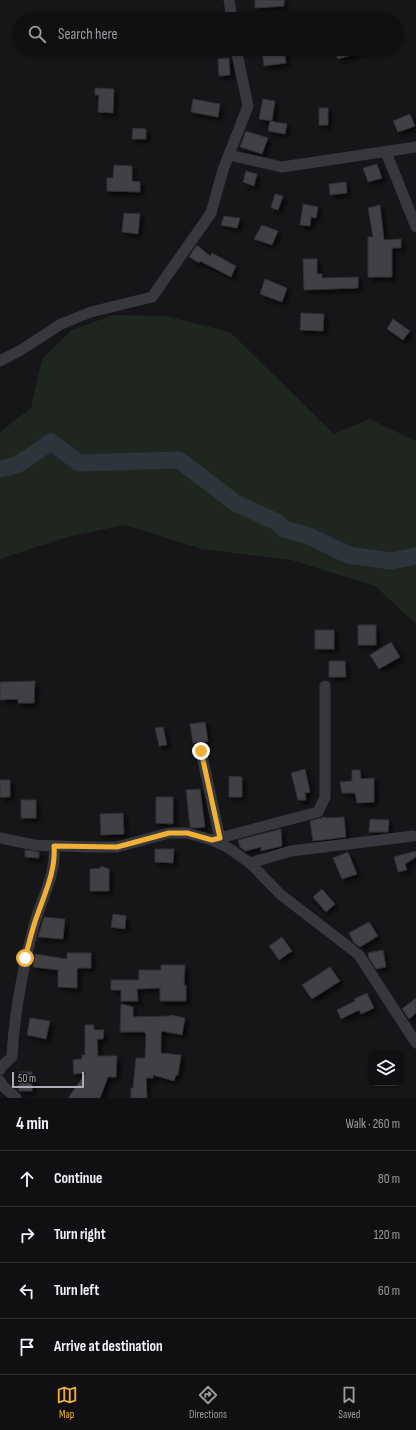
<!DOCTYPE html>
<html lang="en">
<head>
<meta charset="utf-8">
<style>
  body { margin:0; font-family:"Sofia Sans Condensed",sans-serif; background:#1e1e20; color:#f1f3f6 }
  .controls { position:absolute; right:12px; bottom:12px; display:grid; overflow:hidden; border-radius:8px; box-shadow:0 1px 3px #0004 }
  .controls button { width:36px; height:36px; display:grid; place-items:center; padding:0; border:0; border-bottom:1px solid #303032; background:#101012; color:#f1f3f6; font:20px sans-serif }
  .scale { position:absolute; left:12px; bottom:10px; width:72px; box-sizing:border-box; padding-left:4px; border:2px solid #a8adb8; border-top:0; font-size:11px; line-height:14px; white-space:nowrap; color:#a8adb8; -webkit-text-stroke:3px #111113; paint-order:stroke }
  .stop { position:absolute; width:12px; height:12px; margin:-9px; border:3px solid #f2b134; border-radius:50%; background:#fff }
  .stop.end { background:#f2b134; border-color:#fff; box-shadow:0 1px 4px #0008 }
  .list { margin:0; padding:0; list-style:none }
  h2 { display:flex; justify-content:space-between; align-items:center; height:52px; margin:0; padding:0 16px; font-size:17px }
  h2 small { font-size:13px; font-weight:400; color:#9c9d9f }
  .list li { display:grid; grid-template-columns:26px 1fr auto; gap:12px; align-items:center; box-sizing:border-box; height:56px; padding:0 16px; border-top:1px solid #303032 }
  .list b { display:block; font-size:15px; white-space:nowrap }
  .list em { font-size:13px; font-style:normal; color:#9c9d9f }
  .icon { flex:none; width:22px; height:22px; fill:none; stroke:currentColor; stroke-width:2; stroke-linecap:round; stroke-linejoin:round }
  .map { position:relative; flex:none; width:416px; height:1098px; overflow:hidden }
  .search { position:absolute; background:#101012; box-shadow:0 1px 3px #0004; left:12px; right:12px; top:12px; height:44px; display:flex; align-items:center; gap:10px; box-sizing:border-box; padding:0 14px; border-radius:22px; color:#9c9d9f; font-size:15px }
  .sheet { height:276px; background:#101012 }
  nav { display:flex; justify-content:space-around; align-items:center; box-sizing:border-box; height:56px; border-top:1px solid #303032; background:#101012; font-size:11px; color:#9c9d9f }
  nav a { display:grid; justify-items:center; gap:2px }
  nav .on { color:#f2b134 }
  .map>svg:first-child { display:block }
  .green { fill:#1e261f }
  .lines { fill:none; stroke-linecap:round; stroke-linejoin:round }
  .river { stroke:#2c353c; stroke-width:17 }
  .building { fill:#404145; stroke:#303034; filter:url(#shadow) }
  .street { stroke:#37383d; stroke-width:11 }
  .route { stroke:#f2b134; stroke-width:5 }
</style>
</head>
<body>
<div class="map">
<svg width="416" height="1098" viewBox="0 0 416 1098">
  <defs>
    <filter id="shadow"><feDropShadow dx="3.5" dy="3.5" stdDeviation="2" flood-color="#0009"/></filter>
  </defs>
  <rect width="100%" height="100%" fill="#161618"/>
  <!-- green -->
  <path class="green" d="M 113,315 L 166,316 L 230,332 L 334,434 L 369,419 L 416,441 L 416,624 L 375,586 L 291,560 L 202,549 L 125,525 L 67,537 L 0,559 L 0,432 L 31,408 L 42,359 L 72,330 Z"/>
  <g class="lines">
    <!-- river -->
    <path class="river" d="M 0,469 L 17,465 L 51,442 L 79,463 L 179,460 L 237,504 L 277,522 L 284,529 L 309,536 L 348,555 L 391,561 L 416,556"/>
  </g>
  <!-- building -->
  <g class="building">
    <path d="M 255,0 L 284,0 L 284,6 L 255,8 Z"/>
    <path d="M 272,49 L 284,49 L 286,63 L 264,66 L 262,50 Z"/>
    <path d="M 334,49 L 365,49 L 365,51 L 338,59 Z"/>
    <path d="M 229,58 L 230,75 L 219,76 L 218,59 Z"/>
    <path d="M 95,88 L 114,89 L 113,113 L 98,112 L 99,95 L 95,95 Z"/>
    <path d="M 193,99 L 220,104 L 218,117 L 191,112 Z"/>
    <path d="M 263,99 L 275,101 L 272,121 L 259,119 Z"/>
    <rect x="319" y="108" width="9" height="17"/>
    <path d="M 410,114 L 415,126 L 398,132 L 393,121 Z"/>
    <path d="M 270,121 L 287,124 L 285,134 L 268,131 Z"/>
    <path d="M 133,128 L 146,129 L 146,139 L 132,139 Z"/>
    <path d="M 246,131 L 268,138 L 262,154 L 240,147 Z"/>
    <path d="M 377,164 L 382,178 L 368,182 L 363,168 Z"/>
    <path d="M 114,165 L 132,166 L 132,181 L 140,182 L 140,192 L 107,191 L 107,178 L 113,178 Z"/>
    <path d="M 246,171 L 257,174 L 254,186 L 243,182 Z"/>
    <path d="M 346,182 L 347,193 L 330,195 L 329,184 Z"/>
    <path d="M 275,194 L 283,196 L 278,210 L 271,208 Z"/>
    <path d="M 303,204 L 318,207 L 316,218 L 311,217 L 310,226 L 300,225 Z"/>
    <path d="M 380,205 L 384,240 L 401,239 L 401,248 L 392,248 L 392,277 L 368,277 L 368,237 L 373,237 L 368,208 Z"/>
    <path d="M 124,213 L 140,214 L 138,234 L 122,232 Z"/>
    <path d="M 224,216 L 240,218 L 237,228 L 221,225 Z"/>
    <path d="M 262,225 L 278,231 L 272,245 L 254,239 Z"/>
    <path d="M 197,245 L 210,256 L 212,253 L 236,266 L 231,277 L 200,261 L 199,263 L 189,257 Z"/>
    <path d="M 303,259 L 317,259 L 317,274 L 322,274 L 322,278 L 358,277 L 358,288 L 304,290 Z"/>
    <path d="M 265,279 L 287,288 L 282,302 L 260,294 Z"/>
    <path d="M 301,313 L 324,314 L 323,331 L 300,330 Z"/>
    <path d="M 393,319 L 410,331 L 403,340 L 387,329 Z"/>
    <rect x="358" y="625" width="18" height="20"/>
    <rect x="315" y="630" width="19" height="19"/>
    <path d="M 391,642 L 400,657 L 379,669 L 370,655 Z"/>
    <path d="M 329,661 L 345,661 L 346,677 L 329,677 Z"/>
    <path d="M 35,681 L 34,703 L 18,703 L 18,699 L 0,700 L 0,682 Z"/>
    <path d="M 205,722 L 208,741 L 193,743 L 190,724 Z"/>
    <path d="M 163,727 L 167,745 L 159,746 L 155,728 Z"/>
    <path d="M 305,769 L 310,792 L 305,793 L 306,800 L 298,800 L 291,773 Z"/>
    <path d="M 352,770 L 360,770 L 361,779 L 374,778 L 374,802 L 357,803 L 355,793 L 342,793 L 340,782 L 352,781 Z"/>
    <path d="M 229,776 L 242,777 L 242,797 L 229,797 Z"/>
    <rect x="0" y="780" width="10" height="17"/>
    <path d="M 200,789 L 205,827 L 196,828 L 190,827 L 186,790 Z"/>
    <path d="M 156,797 L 173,797 L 173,824 L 156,823 Z"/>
    <rect x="21" y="800" width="15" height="18"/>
    <path d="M 123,813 L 124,834 L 101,835 L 100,814 Z"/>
    <path d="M 325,817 L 326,818 L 344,817 L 346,837 L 313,841 L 310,821 Z"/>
    <path d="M 370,819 L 389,820 L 388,832 L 369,832 Z"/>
    <path d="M 281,829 L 282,846 L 261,851 L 261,847 L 245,851 L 240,847 L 238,840 Z"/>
    <path d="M 155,849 L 174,849 L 173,863 L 155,862 Z"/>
    <path d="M 25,850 L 39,852 L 39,858 L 25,857 Z"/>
    <path d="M 416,851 L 416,857 L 405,864 L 407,870 L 398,872 L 394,857 Z"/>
    <path d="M 348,852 L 357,874 L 342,879 L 333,858 Z"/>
    <path d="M 101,866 L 109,869 L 109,891 L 90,891 L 90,869 L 101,868 Z"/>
    <path d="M 322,889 L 335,904 L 326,912 L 313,897 Z"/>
    <path d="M 113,914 L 126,916 L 125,929 L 111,927 Z"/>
    <path d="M 44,917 L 65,919 L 63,939 L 38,937 Z"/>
    <path d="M 369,922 L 378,936 L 360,947 L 354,943 L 349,933 Z"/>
    <path d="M 282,937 L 292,951 L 279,960 L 269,946 Z"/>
    <path d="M 383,950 L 386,967 L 376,969 L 369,958 L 368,953 Z"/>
    <path d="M 67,953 L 91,953 L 91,968 L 77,968 L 77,988 L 58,987 L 58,970 L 33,967 L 35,954 L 67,959 Z"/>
    <path d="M 161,965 L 185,965 L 184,985 L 186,985 L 186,1001 L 160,1001 L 160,988 L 137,989 L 138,1001 L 121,1001 L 121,990 L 111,990 L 111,980 L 139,980 L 139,970 L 161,970 Z"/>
    <path d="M 330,967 L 340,981 L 312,999 L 302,985 Z"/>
    <path d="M 367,993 L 374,1008 L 361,1014 L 359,1010 L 341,1019 L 337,1010 L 355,1001 L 354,999 Z"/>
    <path d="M 416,998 L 416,1013 L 409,1019 L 402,1009 Z"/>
    <path d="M 121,1004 L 133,1007 L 133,1017 L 171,1016 L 171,1015 L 185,1018 L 182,1035 L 162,1031 L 161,1033 L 161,1053 L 181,1055 L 178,1075 L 176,1075 L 174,1081 L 153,1075 L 153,1078 L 146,1078 L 147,1098 L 131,1098 L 131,1088 L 133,1088 L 136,1058 L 145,1058 L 146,1034 L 144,1032 L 120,1032 Z"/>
    <path d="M 30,1018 L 50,1021 L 46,1039 L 27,1035 Z"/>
    <path d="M 85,1025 L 94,1025 L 94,1030 L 104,1030 L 103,1039 L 97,1039 L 98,1056 L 117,1056 L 116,1077 L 108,1077 L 100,1098 L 68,1098 L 86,1073 L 74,1074 L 73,1060 L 82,1059 L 82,1055 L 85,1055 Z"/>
    <rect x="19" y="1072" width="13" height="19"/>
  </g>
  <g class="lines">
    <!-- street -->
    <g class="street">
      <path d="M 229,0 L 232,19"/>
      <path d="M 386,152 L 416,227"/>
      <path d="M 229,155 L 282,167 L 416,147"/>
      <path d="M 0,361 L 21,350 L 61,324 L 91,312 L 152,297 L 211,213 L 223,170 L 248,106 L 236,49"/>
      <path d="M 201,751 L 220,839"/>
      <path d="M 0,838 L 34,845 L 87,847 L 117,847 L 169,833 L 187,833 L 212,840 L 227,847 L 250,863 L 280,894 L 359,955 L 416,1043"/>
      <path d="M 212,840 L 318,812 L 325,797 L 325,686"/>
      <path d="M 250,863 L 291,851 L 413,836"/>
      <path d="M 0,1070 L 1,1067 L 12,1057 C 14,1012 23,968 34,925 C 41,900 57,873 54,846"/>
      <path d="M 0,1081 L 2,1085 L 16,1098"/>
    </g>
  </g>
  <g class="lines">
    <!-- route -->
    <path class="route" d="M 25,958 C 29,944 32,929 37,916 C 45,893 56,870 54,846 L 117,847 L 169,833 L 187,833 L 212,840 L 220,838 L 201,751"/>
  </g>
</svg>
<div class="controls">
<button><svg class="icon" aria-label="layers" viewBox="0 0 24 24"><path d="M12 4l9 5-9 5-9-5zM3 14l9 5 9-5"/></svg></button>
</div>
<div class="scale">50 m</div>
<div class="stop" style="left:25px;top:958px"></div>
<div class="stop end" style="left:201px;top:751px"></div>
<div class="search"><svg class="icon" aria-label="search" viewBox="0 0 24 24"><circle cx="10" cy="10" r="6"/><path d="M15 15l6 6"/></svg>Search here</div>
</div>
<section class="sheet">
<h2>4 min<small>Walk · 260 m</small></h2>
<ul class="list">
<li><svg class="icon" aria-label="ahead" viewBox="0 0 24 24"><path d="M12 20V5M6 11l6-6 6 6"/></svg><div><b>Continue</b></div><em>80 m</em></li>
<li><svg class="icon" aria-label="right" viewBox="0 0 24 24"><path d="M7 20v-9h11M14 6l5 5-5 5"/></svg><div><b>Turn right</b></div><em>120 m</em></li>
<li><svg class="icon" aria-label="left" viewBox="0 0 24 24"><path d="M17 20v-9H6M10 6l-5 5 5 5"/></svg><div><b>Turn left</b></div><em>60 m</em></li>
<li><svg class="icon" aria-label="arrive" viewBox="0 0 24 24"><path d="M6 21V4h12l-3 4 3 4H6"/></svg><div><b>Arrive at destination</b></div></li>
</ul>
</section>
<nav>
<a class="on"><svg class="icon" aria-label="map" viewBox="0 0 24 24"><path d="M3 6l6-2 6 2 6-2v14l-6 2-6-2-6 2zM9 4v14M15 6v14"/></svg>Map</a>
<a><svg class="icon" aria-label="directions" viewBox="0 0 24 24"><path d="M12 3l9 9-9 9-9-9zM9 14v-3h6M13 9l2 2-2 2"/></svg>Directions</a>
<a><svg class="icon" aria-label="saved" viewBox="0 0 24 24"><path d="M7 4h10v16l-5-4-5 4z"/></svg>Saved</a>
</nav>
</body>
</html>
